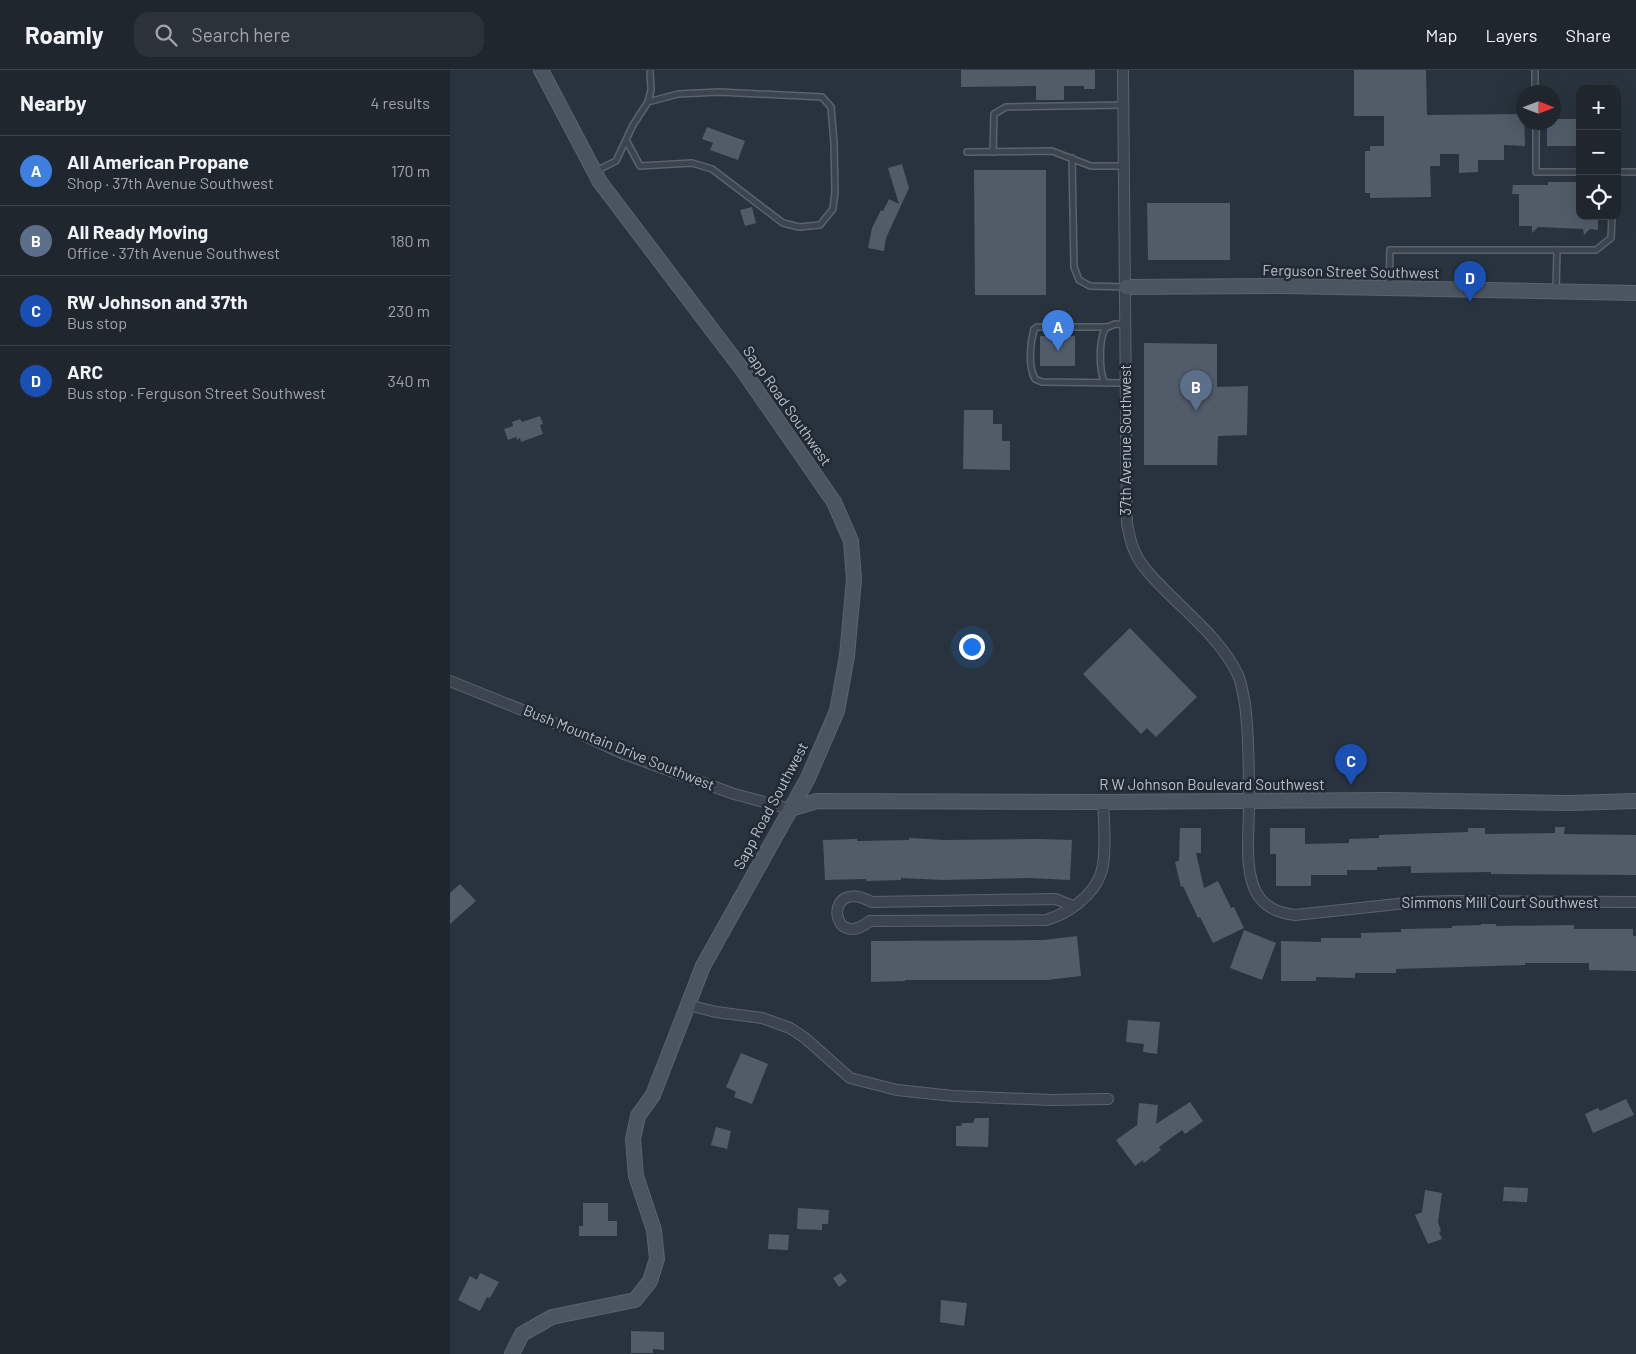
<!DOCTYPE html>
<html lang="en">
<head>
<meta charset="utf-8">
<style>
  body { margin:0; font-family:Barlow,sans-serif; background:#2c323a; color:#f1f3f6 }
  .controls { position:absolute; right:15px; top:15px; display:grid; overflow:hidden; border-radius:10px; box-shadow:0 5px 20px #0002 }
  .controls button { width:45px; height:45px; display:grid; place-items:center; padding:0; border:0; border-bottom:1px solid #3c434a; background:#1f262e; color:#f1f3f6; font:25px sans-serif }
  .compass { position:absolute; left:1066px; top:15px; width:45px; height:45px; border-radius:50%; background:#1f262e; box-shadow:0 5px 20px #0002; rotate:90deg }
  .you { position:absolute; left:521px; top:576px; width:18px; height:18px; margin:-12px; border:4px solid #fff; border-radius:50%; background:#1a73e8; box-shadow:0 0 0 8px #1a73e833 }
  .badge { display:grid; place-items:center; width:32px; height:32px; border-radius:50%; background:#9abded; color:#fff; font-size:16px; font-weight:700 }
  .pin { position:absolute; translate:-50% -41px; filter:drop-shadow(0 1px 2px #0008) }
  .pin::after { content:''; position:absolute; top:26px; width:18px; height:15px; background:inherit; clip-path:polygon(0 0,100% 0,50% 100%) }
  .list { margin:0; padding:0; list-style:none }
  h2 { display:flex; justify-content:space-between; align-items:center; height:65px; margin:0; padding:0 20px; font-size:21px }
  h2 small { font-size:16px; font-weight:400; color:#a1a5aa }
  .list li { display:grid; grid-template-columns:32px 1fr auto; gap:15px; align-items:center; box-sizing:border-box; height:70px; padding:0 20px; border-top:1px solid #3c434a }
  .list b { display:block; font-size:19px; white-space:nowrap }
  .list p { margin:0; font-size:16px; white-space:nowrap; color:#a1a5aa }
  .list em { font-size:16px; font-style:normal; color:#a1a5aa }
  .icon { flex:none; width:28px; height:28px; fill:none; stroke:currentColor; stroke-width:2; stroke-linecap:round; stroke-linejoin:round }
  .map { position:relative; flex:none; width:1186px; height:1284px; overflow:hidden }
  header { display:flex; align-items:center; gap:30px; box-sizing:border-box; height:70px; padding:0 25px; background:#1f262e; border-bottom:1px solid #3c434a }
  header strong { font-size:24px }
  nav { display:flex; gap:28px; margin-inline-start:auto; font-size:18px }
  .search { width:350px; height:45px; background:#2c323a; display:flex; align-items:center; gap:12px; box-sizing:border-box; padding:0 18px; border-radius:15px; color:#a1a5aa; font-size:19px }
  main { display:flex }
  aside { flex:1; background:#1f262e }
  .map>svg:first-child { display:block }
  .building { fill:#525c69 }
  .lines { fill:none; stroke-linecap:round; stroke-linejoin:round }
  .lane-casing { stroke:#5a636c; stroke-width:8 }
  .street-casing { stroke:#5a636c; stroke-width:12 }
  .secondary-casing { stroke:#5a636c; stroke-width:16 }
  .lane { stroke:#3c454f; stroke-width:5 }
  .street { stroke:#3c454f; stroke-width:10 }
  .secondary { stroke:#4b5461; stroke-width:14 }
  .labels { text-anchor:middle; stroke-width:5; stroke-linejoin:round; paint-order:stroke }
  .street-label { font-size:15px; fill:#b9c0c9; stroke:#212a34 }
</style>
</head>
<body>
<header>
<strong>Roamly</strong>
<div class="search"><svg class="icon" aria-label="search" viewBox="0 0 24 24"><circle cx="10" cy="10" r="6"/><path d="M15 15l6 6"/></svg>Search here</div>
<nav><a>Map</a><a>Layers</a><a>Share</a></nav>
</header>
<main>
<aside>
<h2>Nearby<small>4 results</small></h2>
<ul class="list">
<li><span class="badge" style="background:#3f7fe0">A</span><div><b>All American Propane</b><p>Shop · 37th Avenue Southwest</p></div><em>170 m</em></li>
<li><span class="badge" style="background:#5c6f8a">B</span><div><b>All Ready Moving</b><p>Office · 37th Avenue Southwest</p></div><em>180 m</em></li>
<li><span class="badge" style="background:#1a4fb4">C</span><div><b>RW Johnson and 37th</b><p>Bus stop</p></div><em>230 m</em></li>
<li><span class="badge" style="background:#1a4fb4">D</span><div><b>ARC</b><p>Bus stop · Ferguson Street Southwest</p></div><em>340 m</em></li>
</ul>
</aside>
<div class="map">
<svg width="1186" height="1284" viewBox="0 0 1186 1284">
  <rect width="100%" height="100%" fill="#29333e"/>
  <!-- building -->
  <g class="building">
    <path d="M 511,0 L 645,0 L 645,19 L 634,19 L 634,16 L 614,16 L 614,30 L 586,30 L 586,16 L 511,17 Z"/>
    <path d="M 904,0 L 976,0 L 977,45 L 1074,44 L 1075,76 L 1054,75 L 1054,90 L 1028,90 L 1028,102 L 1009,103 L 1009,84 L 990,84 L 990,96 L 980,96 L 981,127 L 920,128 L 920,123 L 915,123 L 915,81 L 920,81 L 920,76 L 934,76 L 934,46 L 904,46 Z"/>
    <path d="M 1104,49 L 1130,49 L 1130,76 L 1097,76 L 1097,52 L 1104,52 Z"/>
    <path d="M 257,57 L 295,71 L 288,90 L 260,80 L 263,73 L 252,69 Z"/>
    <path d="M 452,94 L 459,118 L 436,168 L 434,181 L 418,178 L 422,158 L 431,140 L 433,141 L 439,129 L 449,134 L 438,98 Z"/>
    <path d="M 524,100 L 596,100 L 596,225 L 525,225 Z"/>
    <path d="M 1098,112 L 1126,112 L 1126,115 L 1130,115 L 1130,146 L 1148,146 L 1148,160 L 1140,159 L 1134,165 L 1133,159 L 1088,157 L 1082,163 L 1082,156 L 1069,156 L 1069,124 L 1062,124 L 1063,115 L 1098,115 Z"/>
    <path d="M 697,133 L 780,133 L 780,190 L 698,190 Z"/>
    <path d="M 302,137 L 306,153 L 295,156 L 290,140 Z"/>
    <rect x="590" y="266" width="35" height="30"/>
    <path d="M 694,273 L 767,274 L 767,317 L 798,316 L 797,365 L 768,366 L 767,395 L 694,395 Z"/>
    <path d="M 514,340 L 543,340 L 543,354 L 552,354 L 552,371 L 560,371 L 560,400 L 513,399 Z"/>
    <path d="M 90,346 L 93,354 L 90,355 L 93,364 L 71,372 L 70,368 L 67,370 L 66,367 L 58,370 L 54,359 L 63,356 L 62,352 L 70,349 L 72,352 Z"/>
    <path d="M 680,558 L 747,627 L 706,667 L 697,658 L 691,664 L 633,604 Z"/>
    <path d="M 1105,757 L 1115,757 L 1114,764 L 1186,765 L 1186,805 L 1041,804 L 1041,802 L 961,803 L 961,796 L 927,797 L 927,800 L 897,800 L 897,805 L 861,805 L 861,816 L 826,816 L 826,784 L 820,784 L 820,758 L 855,758 L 855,774 L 899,773 L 899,769 L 929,768 L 929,765 L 1018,762 L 1018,758 L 1035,758 L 1035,764 L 1105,763 Z"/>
    <path d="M 730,758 L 751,758 L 751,783 L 746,783 L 754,818 L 768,811 L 781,838 L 784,837 L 794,858 L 763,873 L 750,847 L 748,848 L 733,816 L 731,817 L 725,792 L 729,791 Z"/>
    <path d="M 459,768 L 494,770 L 588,769 L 622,770 L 620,810 L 578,808 L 493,810 L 451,808 L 451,810 L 416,811 L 416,809 L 375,810 L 373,770 L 407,769 L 407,771 L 459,770 Z"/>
    <path d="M 10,814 L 26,831 L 0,854 L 0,823 Z"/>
    <path d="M 1031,854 L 1046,854 L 1046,856 L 1124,855 L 1124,859 L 1183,859 L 1183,866 L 1186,866 L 1186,901 L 1139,900 L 1139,893 L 1075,893 L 1075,895 L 946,899 L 946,903 L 905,903 L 905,908 L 866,907 L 866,911 L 831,911 L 831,871 L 871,872 L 871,868 L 911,868 L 911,863 L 951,862 L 951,859 L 1002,858 L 1002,856 L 1031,855 Z"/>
    <path d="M 794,860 L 826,873 L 812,910 L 780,898 Z"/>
    <path d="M 627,866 L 631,906 L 597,910 L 455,910 L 455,911 L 421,912 L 421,871 L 594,870 Z"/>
    <path d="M 678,950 L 710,952 L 707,984 L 693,982 L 694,974 L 676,972 Z"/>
    <path d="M 291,983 L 318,994 L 302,1034 L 284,1027 L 286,1022 L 276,1017 Z"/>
    <path d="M 1176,1029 L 1184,1045 L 1143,1063 L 1135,1044 L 1148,1038 L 1150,1041 Z"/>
    <path d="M 740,1032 L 753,1051 L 735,1064 L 732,1060 L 709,1077 L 711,1080 L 694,1093 L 693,1090 L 685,1096 L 666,1070 L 687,1055 L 689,1033 L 708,1035 L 706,1054 Z"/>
    <path d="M 525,1048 L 539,1048 L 538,1077 L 506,1076 L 506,1056 L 511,1056 L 512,1053 L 523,1053 Z"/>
    <path d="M 266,1057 L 281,1061 L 277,1079 L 261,1075 Z"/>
    <path d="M 1054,1117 L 1078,1118 L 1077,1132 L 1053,1131 Z"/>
    <path d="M 975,1120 L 992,1123 L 988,1152 L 991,1161 L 989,1162 L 992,1169 L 978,1174 L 965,1145 L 972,1142 Z"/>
    <path d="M 133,1133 L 158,1133 L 158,1151 L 167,1151 L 167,1166 L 129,1166 L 129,1156 L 133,1156 Z"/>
    <path d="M 348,1138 L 379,1140 L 378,1154 L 372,1154 L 372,1160 L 347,1159 Z"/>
    <path d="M 319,1164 L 339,1165 L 338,1180 L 318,1179 Z"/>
    <path d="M 30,1203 L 49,1212 L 40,1228 L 37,1227 L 30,1241 L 8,1230 L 20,1206 L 27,1210 Z"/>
    <path d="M 391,1203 L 397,1211 L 389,1217 L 383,1208 Z"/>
    <path d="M 491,1230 L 517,1233 L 514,1256 L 490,1252 Z"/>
    <path d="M 181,1261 L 214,1262 L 214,1280 L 203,1279 L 203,1283 L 181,1283 Z"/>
  </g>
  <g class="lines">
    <!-- lane casing -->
    <g class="lane-casing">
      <g id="lane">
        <path d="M 1085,0 L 1085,22"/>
        <path d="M 198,32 L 201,20 L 200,0"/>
        <path d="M 1086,52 L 1086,102 L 1130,102"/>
        <path d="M 517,82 L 602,81 L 641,96 L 673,96"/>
        <path d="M 543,82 L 544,44 L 556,37 L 673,35"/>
        <path d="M 622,88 L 624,197 L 629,210 L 640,216 L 676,217"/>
        <path d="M 146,101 L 166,91 L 183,55 L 198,32 L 228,24 L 269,22 L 372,27 L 381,37 L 384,73 L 385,122 L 383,139 L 370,155 L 349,157 L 333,153 L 262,99 L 242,93 L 190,96 L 176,70"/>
        <path d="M 1167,102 L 1186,102"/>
        <path d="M 939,217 L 940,180 L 1146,180 L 1161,168 L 1162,146"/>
        <path d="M 1106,220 L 1107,180"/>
        <path d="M 675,255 L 665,254 L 658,257 L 587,257 L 584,259 C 580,274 578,296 585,309 L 592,312 L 676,313"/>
        <path d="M 655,313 C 649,303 648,266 657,257"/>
      </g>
    </g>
    <!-- street casing -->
    <g class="street-casing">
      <g id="street">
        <path d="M 673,0 L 677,454 C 679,462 680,471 684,480 C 691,497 706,511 719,524 C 743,548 773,573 788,605 C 792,614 793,625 795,634 C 799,665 799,698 799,729 C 800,757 792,803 809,827 C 818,839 830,843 845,845 L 966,832 L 1004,831 L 1186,832"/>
        <path d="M 0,611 L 122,660 L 174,684 L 284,724 L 340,739"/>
        <path d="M 623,836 L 606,829 L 422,832 C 373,805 379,883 420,851 L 596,850 C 618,844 644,825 651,803 C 657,786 654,751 653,732"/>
        <path d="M 238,935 L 266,942 L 312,948 L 340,958 L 355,968 L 400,1008 L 447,1020 L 503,1026 L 601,1030 L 658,1029"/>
      </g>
    </g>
    <!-- secondary casing -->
    <g class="secondary-casing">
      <g id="secondary">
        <path d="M 676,217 L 834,216 L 1186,223"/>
        <path d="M 340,739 L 367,731 L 653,732 L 937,730 L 1119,733 L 1186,731"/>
        <path d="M 62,1284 L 72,1264 L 102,1247 L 185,1230 L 200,1211 L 207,1189 L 204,1160 L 186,1106 L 183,1069 L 188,1046 L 203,1025 L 253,896 L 358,708 L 387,641 L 397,586 L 404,509 L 401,471 L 384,432 L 294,302 L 150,112 L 91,0"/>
      </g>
    </g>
    <!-- lane -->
    <use href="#lane" class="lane"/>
    <!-- street -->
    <use href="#street" class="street"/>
    <!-- secondary -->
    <use href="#secondary" class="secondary"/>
  </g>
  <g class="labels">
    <!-- street labels -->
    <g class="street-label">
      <text transform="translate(901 202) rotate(1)" y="5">Ferguson Street Southwest</text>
      <text transform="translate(337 336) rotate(55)" y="5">Sapp Road Southwest</text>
      <text transform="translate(676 370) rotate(-90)" y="5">37th Avenue Southwest</text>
      <text transform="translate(169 678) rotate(22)" y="5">Bush Mountain Drive Southwest</text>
      <text x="762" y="720">R W Johnson Boulevard Southwest</text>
      <text transform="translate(321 736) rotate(-62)" y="5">Sapp Road Southwest</text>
      <text x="1050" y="838">Simmons Mill Court Southwest</text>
    </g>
  </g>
</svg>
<div class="controls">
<button>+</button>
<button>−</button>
<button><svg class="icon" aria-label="locate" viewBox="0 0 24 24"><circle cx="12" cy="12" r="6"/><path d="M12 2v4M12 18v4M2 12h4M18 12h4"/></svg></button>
</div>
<svg class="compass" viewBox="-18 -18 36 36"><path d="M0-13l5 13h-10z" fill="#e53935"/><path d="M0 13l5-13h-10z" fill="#a1a5aa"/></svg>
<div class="you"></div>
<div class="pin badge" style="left:608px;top:281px;background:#3f7fe0">A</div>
<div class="pin badge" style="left:746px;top:341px;background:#5c6f8a">B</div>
<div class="pin badge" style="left:901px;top:715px;background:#1a4fb4">C</div>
<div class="pin badge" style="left:1020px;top:232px;background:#1a4fb4">D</div>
</div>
</main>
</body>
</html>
